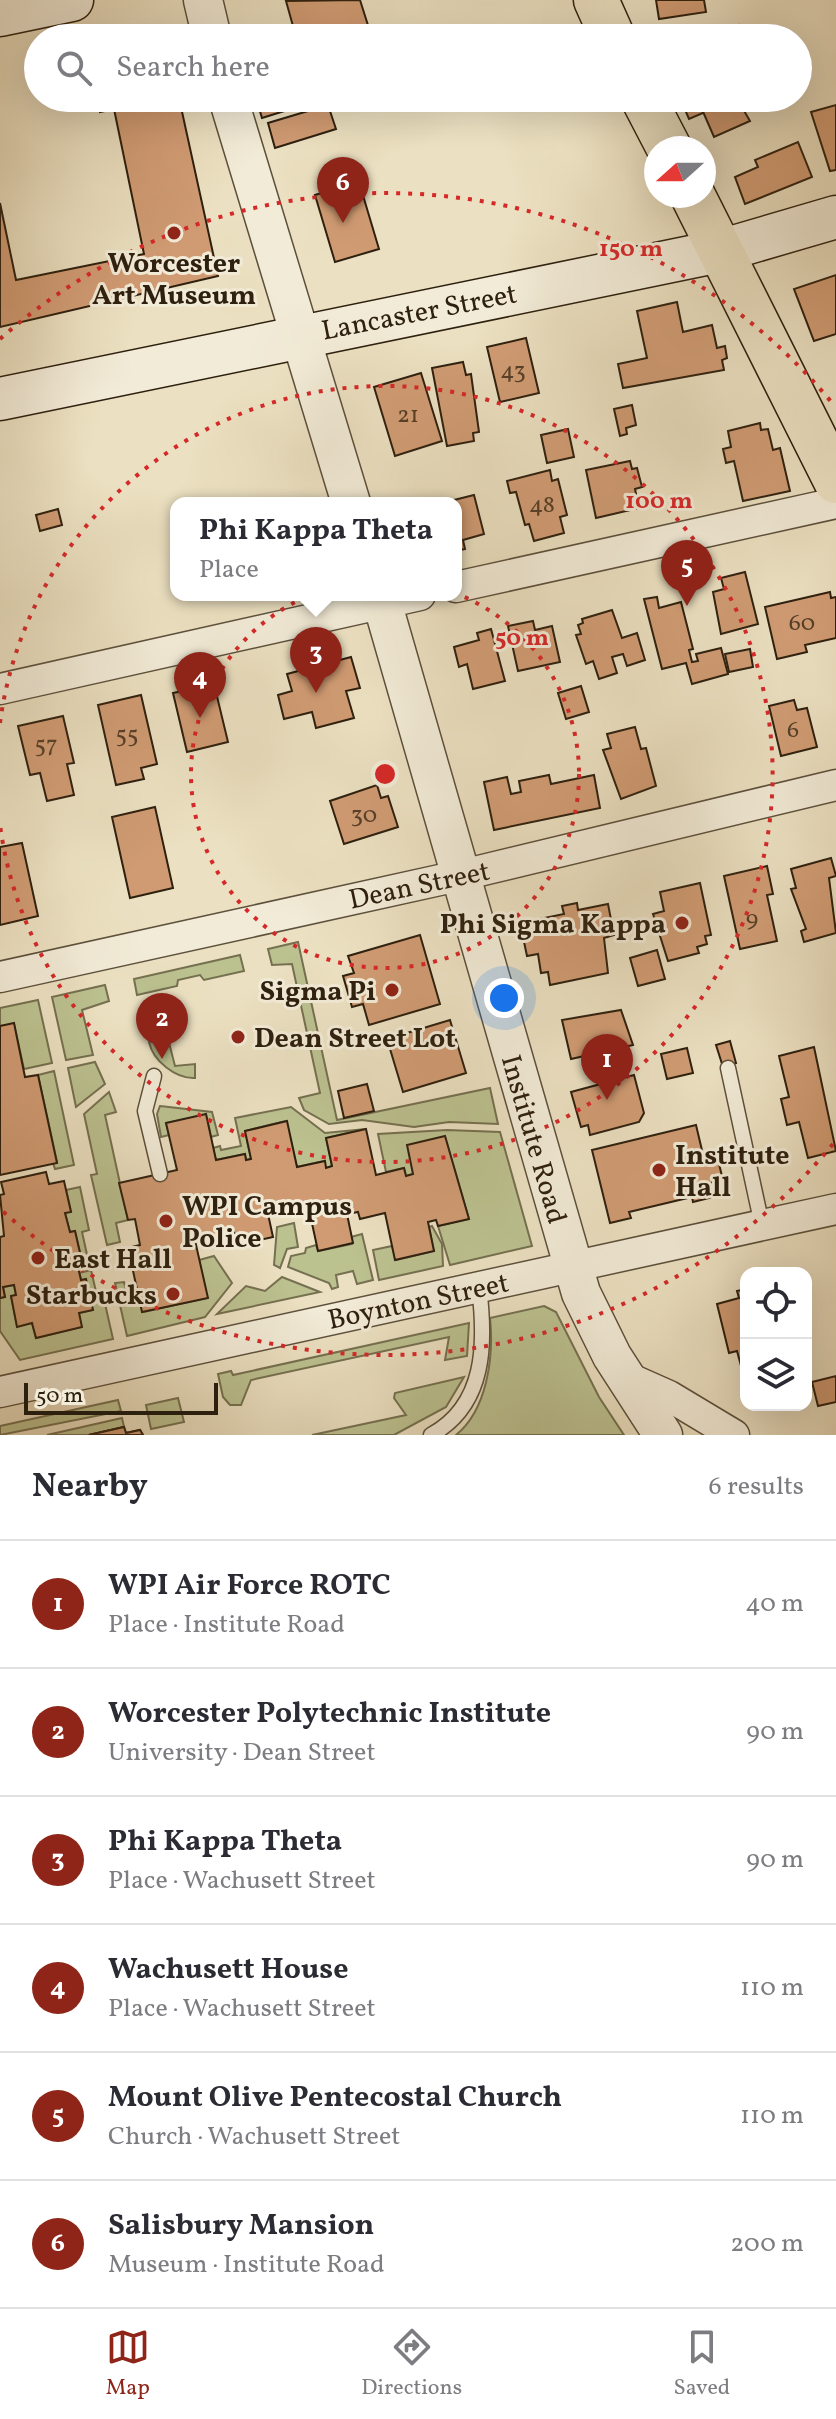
<!DOCTYPE html>
<html lang="en">
<head>
<meta charset="utf-8">
<style>
  body { margin:0; font-family:Vollkorn,serif; background:#f7f7f7; color:#2b2b33 }
  .controls { position:absolute; right:24px; bottom:24px; display:grid; overflow:hidden; border-radius:16px; box-shadow:0 8px 32px #0002 }
  .controls button { width:72px; height:72px; display:grid; place-items:center; padding:0; border:0; border-bottom:2px solid #e1e1e2; background:#fff; color:#2b2b33; font:40px sans-serif }
  .compass { position:absolute; left:644px; top:136px; width:72px; height:72px; border-radius:50%; background:#fff; box-shadow:0 8px 32px #0002; rotate:249deg }
  .scale { position:absolute; left:24px; bottom:20px; width:194px; box-sizing:border-box; padding-left:8px; border:4px solid #2e200f; border-top:0; font-size:22px; line-height:28px; white-space:nowrap; color:#2e200f; -webkit-text-stroke:6px #f2ebd7; paint-order:stroke }
  .you { position:absolute; left:504px; top:998px; width:28px; height:28px; margin:-20px; border:6px solid #fff; border-radius:50%; background:#1a73e8; box-shadow:0 0 0 12px #1a73e833 }
  .badge { display:grid; place-items:center; width:52px; height:52px; border-radius:50%; background:#8f2418; color:#fff; font-size:26px; font-weight:700 }
  .pin { position:absolute; translate:-50% -66px; filter:drop-shadow(0 2px 4px #0008) }
  .pin::after { content:''; position:absolute; top:42px; width:28px; height:24px; background:inherit; clip-path:polygon(0 0,100% 0,50% 100%) }
  .popup { position:absolute; left:170px; top:497px; width:292px; height:104px; box-sizing:border-box; display:grid; place-content:center; border-radius:16px; background:#fff; filter:drop-shadow(0 2px 6px #0005); font-size:26px; white-space:nowrap; color:#7c7c81 }
  .popup b { font-size:30px; color:#2b2b33 }
  .popup::after { content:''; position:absolute; left:50%; top:100%; margin-left:-16px; border:16px solid transparent; border-top-color:#fff }
  .list { margin:0; padding:0; list-style:none }
  h2 { display:flex; justify-content:space-between; align-items:center; height:104px; margin:0; padding:0 32px; font-size:34px }
  h2 small { font-size:26px; font-weight:400; color:#7c7c81 }
  .list li { display:grid; grid-template-columns:52px 1fr auto; gap:24px; align-items:center; box-sizing:border-box; height:128px; padding:0 32px; border-top:2px solid #e1e1e2 }
  .list b { display:block; font-size:30px; white-space:nowrap }
  .list p { margin:0; font-size:26px; white-space:nowrap; color:#7c7c81 }
  .list em { font-size:26px; font-style:normal; color:#7c7c81 }
  .icon { flex:none; width:44px; height:44px; fill:none; stroke:currentColor; stroke-width:2; stroke-linecap:round; stroke-linejoin:round }
  .map { position:relative; flex:none; width:836px; height:1435px; overflow:hidden }
  .search { position:absolute; background:#fff; box-shadow:0 8px 32px #0002; left:24px; right:24px; top:24px; height:88px; display:flex; align-items:center; gap:20px; box-sizing:border-box; padding:0 28px; border-radius:44px; color:#7c7c81; font-size:30px }
  .sheet { height:872px; background:#fff }
  nav { display:flex; justify-content:space-around; align-items:center; box-sizing:border-box; height:112px; border-top:2px solid #e1e1e2; background:#fff; font-size:22px; color:#7c7c81 }
  nav a { display:grid; justify-items:center; gap:4px }
  nav .on { color:#8f2418 }
  .map>svg:first-child { display:block }
  .green { fill:#bcc190; stroke:#757050; stroke-width:2 }
  .building { fill:#d09b73; stroke:#2e200f; stroke-width:2 }
  .lines { fill:none; stroke-linecap:round; stroke-linejoin:round }
  .service-casing { stroke:#5d503c; stroke-width:17 }
  .minor-casing { stroke:#5d503c; stroke-width:33 }
  .tertiary-casing { stroke:#5d503c; stroke-width:41 }
  .secondary-casing { stroke:#2e200f; stroke-width:45 }
  .trunk-casing { stroke:#2e200f; stroke-width:47 }
  .service { stroke:#f2ebd7; stroke-width:14 }
  .minor { stroke:#f2ebd7; stroke-width:30 }
  .tertiary { stroke:#f2ebd7; stroke-width:38 }
  .secondary { stroke:#f2ebd7; stroke-width:42 }
  .trunk { stroke:#ebe0c1; stroke-width:44 }
  .ring { fill:none; stroke:#d62828; stroke-width:4; stroke-dasharray:4 8 }
  .poi-dot { fill:#8f2418; stroke:#f2ebd7; stroke-width:3 }
  .labels { text-anchor:middle; stroke-width:6; stroke-linejoin:round; paint-order:stroke }
  .number-label { font-size:24px; fill:#563f28 }
  .poi-label { font-size:28px; font-weight:bold; fill:#2e200f; stroke:#f2ebd7; text-anchor:start }
  .street-label { font-size:28px; fill:#2e200f; stroke:#f2ebd7 }
  .centre { fill:#d62828; stroke:#f2ebd7; stroke-width:4 }
  .ring-label { font-size:24px; text-anchor:middle; font-weight:bold; fill:#d62828; stroke:#f2ebd7; stroke-width:6; stroke-linejoin:round; paint-order:stroke }
</style>
</head>
<body>
<div class="map">
<svg width="836" height="1435" viewBox="0 0 836 1435">
  <rect width="100%" height="100%" fill="#ebe0c1"/>
  <filter id="stains"><feTurbulence type="fractalNoise" baseFrequency=".0025" numOctaves="4"/><feColorMatrix values="0 0 0 0 .2 0 0 0 0 .09 0 0 0 0 .02 0 0 0 .5 -.17"/></filter>
  <radialGradient id="worn" r=".72"><stop offset=".6" stop-color="#630" stop-opacity="0"/><stop offset="1" stop-color="#630" stop-opacity=".3"/></radialGradient>
  <!-- green -->
  <g class="green">
    <path d="M 298,942 L 337,1120 L 490,1088 L 498,1124 L 449,1122 L 414,1127 L 362,1120 L 329,1124 L 304,1110 L 299,1098 L 320,1093 L 292,964 L 272,965 L 268,949 Z"/>
    <path d="M 240,955 L 244,971 L 204,980 L 200,975 L 178,980 L 177,986 L 137,995 L 134,979 Z"/>
    <path d="M 105,985 L 109,1001 L 82,1010 L 93,1055 L 66,1060 L 52,997 Z"/>
    <path d="M 38,1000 L 52,1063 L 24,1069 L 14,1024 L 0,1026 L 0,1008 Z"/>
    <path d="M 167,1035 L 175,1066 L 195,1064 L 195,1078 C 176,1079 153,1061 149,1042 Z"/>
    <path d="M 95,1062 L 105,1084 L 76,1107 L 68,1068 Z"/>
    <path d="M 54,1071 L 74,1165 L 55,1169 L 53,1163 L 57,1162 L 38,1075 Z"/>
    <path d="M 109,1092 L 116,1112 L 105,1115 L 128,1220 L 116,1223 L 120,1242 L 107,1245 L 91,1175 L 97,1174 L 84,1114 Z"/>
    <path d="M 160,1106 L 212,1112 L 218,1135 L 211,1137 L 206,1115 L 166,1123 L 169,1135 L 161,1137 L 157,1114 Z"/>
    <path d="M 291,1107 L 325,1133 L 366,1129 L 326,1138 L 332,1166 L 326,1168 L 324,1161 L 297,1167 L 286,1121 L 245,1131 L 251,1159 L 246,1160 L 245,1154 L 216,1160 L 213,1148 L 220,1146 L 221,1150 L 241,1146 L 235,1118 Z"/>
    <path d="M 447,1130 L 500,1132 L 532,1246 L 450,1265 L 438,1226 L 469,1219 L 445,1137 L 413,1174 L 406,1176 L 404,1168 L 386,1172 L 378,1134 Z"/>
    <path d="M 80,1187 L 89,1230 L 82,1232 L 88,1259 L 77,1262 L 75,1254 L 80,1252 L 75,1231 L 70,1232 L 65,1213 L 71,1211 L 66,1190 Z"/>
    <path d="M 294,1223 L 298,1247 L 287,1249 L 280,1268 L 274,1265 L 277,1227 Z"/>
    <path d="M 432,1226 L 442,1244 L 443,1266 L 379,1280 L 373,1250 L 392,1246 L 396,1260 L 434,1251 L 429,1227 Z"/>
    <path d="M 362,1234 L 373,1280 L 357,1284 L 353,1271 L 336,1275 L 338,1287 L 332,1289 L 329,1283 L 288,1267 L 291,1256 L 305,1253 L 306,1248 L 316,1245 L 318,1251 L 352,1244 L 351,1237 Z"/>
    <path d="M 214,1256 L 232,1283 L 205,1317 L 127,1336 L 115,1283 L 124,1282 L 128,1300 L 139,1299 L 143,1312 L 207,1298 L 199,1260 Z"/>
    <path d="M 91,1270 L 97,1296 L 103,1295 L 113,1339 L 20,1360 L 0,1331 L 0,1298 L 5,1297 L 3,1287 L 14,1285 L 16,1295 L 11,1296 L 17,1326 L 32,1323 L 36,1338 L 81,1327 L 79,1313 L 92,1310 L 79,1273 Z"/>
    <path d="M 282,1277 L 320,1292 L 217,1314 L 246,1286 L 265,1291 Z"/>
    <path d="M 544,1306 L 556,1312 L 599,1397 L 624,1435 L 456,1435 C 487,1410 494,1357 490,1318 Z"/>
    <path d="M 469,1323 L 467,1356 L 445,1360 L 449,1337 L 251,1380 L 241,1405 L 230,1405 L 223,1397 L 218,1374 L 231,1371 L 233,1375 Z"/>
    <path d="M 464,1377 L 446,1407 L 394,1435 L 312,1435 L 406,1415 L 394,1398 L 395,1393 Z"/>
    <path d="M 178,1398 L 184,1422 L 151,1429 L 146,1405 Z"/>
    <path d="M 118,1400 L 121,1411 L 0,1435 L 0,1426 Z"/>
    <path d="M 122,1418 L 124,1427 L 88,1435 L 47,1435 Z"/>
  </g>
  <!-- building -->
  <g class="building">
    <path d="M 360,0 L 372,38 L 254,38 L 293,26 L 286,1 Z"/>
    <path d="M 656,0 L 704,0 L 706,12 L 659,19 Z"/>
    <path d="M 739,25 L 740,38 L 682,38 L 681,34 Z"/>
    <path d="M 97,98 L 179,98 L 218,276 L 0,327 L 0,203 L 16,280 L 144,254 L 114,109 L 100,112 Z"/>
    <path d="M 256,98 L 291,98 L 294,108 L 262,118 Z"/>
    <path d="M 680,98 L 697,98 L 703,113 L 689,119 Z"/>
    <path d="M 697,98 L 753,98 L 754,104 L 743,109 L 750,121 L 714,137 Z"/>
    <path d="M 328,105 L 336,129 L 275,148 L 268,123 Z"/>
    <path d="M 836,105 L 836,170 L 830,171 L 811,112 Z"/>
    <path d="M 798,142 L 812,177 L 745,204 L 735,177 L 758,167 L 755,160 Z"/>
    <path d="M 359,182 L 379,249 L 335,262 L 315,195 Z"/>
    <path d="M 836,275 L 836,334 L 814,341 L 794,289 Z"/>
    <path d="M 677,302 L 683,332 L 712,325 L 717,348 L 725,346 L 727,358 L 722,360 L 724,370 L 623,388 L 618,364 L 647,358 L 637,311 Z"/>
    <path d="M 526,338 L 539,393 L 500,402 L 487,347 Z"/>
    <path d="M 463,362 L 466,375 L 471,374 L 479,432 L 473,433 L 474,441 L 447,446 L 432,368 Z"/>
    <path d="M 421,373 L 442,441 L 395,456 L 374,387 Z"/>
    <path d="M 632,405 L 636,425 L 626,428 L 627,434 L 620,436 L 614,409 Z"/>
    <path d="M 760,423 L 761,430 L 768,429 L 773,450 L 780,448 L 790,491 L 743,501 L 734,461 L 726,463 L 723,449 L 731,447 L 728,431 Z"/>
    <path d="M 568,429 L 574,457 L 547,463 L 541,435 Z"/>
    <path d="M 630,461 L 632,469 L 637,468 L 642,487 L 635,489 L 639,508 L 596,518 L 586,470 Z"/>
    <path d="M 550,470 L 552,481 L 558,479 L 567,515 L 560,517 L 564,533 L 534,541 L 529,524 L 525,525 L 516,492 L 510,493 L 507,481 Z"/>
    <path d="M 474,495 L 484,534 L 463,540 L 465,549 L 456,551 L 456,503 L 442,503 Z"/>
    <path d="M 58,509 L 62,525 L 40,531 L 36,515 Z"/>
    <path d="M 745,572 L 758,624 L 721,634 L 713,592 L 724,589 L 721,578 Z"/>
    <path d="M 830,592 L 831,598 L 836,597 L 836,638 L 805,645 L 807,652 L 777,659 L 765,607 Z"/>
    <path d="M 657,597 L 659,608 L 681,602 L 693,649 L 689,650 L 692,662 L 698,661 L 696,654 L 721,648 L 728,674 L 692,684 L 686,663 L 662,669 L 644,599 Z"/>
    <path d="M 612,610 L 622,638 L 637,633 L 645,660 L 627,666 L 623,654 L 612,657 L 617,673 L 599,679 L 593,661 L 586,664 L 576,635 L 581,634 L 578,625 L 583,623 L 582,619 Z"/>
    <path d="M 533,621 L 535,630 L 552,626 L 560,662 L 518,671 L 508,626 Z"/>
    <path d="M 491,629 L 505,681 L 473,689 L 467,664 L 459,667 L 454,647 L 479,640 L 477,633 Z"/>
    <path d="M 750,649 L 753,667 L 729,672 L 725,654 Z"/>
    <path d="M 351,657 L 360,688 L 346,691 L 354,718 L 316,728 L 312,712 L 284,719 L 278,695 L 292,691 L 287,674 Z"/>
    <path d="M 214,684 L 228,742 L 187,752 L 173,693 Z"/>
    <path d="M 581,686 L 589,712 L 566,719 L 558,693 Z"/>
    <path d="M 141,695 L 157,764 L 141,768 L 144,779 L 116,785 L 98,705 Z"/>
    <path d="M 794,700 L 797,710 L 807,708 L 817,747 L 781,756 L 769,706 Z"/>
    <path d="M 63,716 L 74,763 L 67,764 L 74,795 L 47,801 L 40,773 L 30,775 L 18,726 Z"/>
    <path d="M 635,727 L 641,749 L 646,748 L 656,786 L 621,799 L 603,750 L 611,748 L 607,734 Z"/>
    <path d="M 549,775 L 551,784 L 594,775 L 600,808 L 494,830 L 484,782 L 507,777 L 511,794 L 521,792 L 519,781 Z"/>
    <path d="M 377,785 L 381,798 L 388,796 L 398,827 L 344,844 L 330,801 Z"/>
    <path d="M 155,807 L 173,888 L 130,898 L 112,817 Z"/>
    <path d="M 22,843 L 38,916 L 0,925 L 0,847 Z"/>
    <path d="M 831,858 L 836,876 L 829,878 L 836,933 L 804,942 L 801,931 L 806,929 L 791,889 L 796,888 L 791,869 Z"/>
    <path d="M 767,866 L 773,894 L 767,895 L 777,941 L 740,949 L 724,876 Z"/>
    <path d="M 700,883 L 711,935 L 705,936 L 707,944 L 697,947 L 699,953 L 668,961 L 653,914 L 664,911 L 660,892 Z"/>
    <path d="M 577,903 L 578,910 L 608,904 L 614,935 L 604,938 L 608,973 L 550,985 L 548,972 L 541,973 L 538,954 L 527,956 L 520,923 L 564,914 L 562,906 Z"/>
    <path d="M 420,935 L 440,1004 L 369,1025 L 363,1004 L 352,1007 L 343,976 L 354,973 L 348,956 Z"/>
    <path d="M 657,950 L 665,979 L 638,986 L 630,958 Z"/>
    <path d="M 621,1010 L 633,1045 L 571,1059 L 562,1020 Z"/>
    <path d="M 450,1020 L 466,1073 L 403,1092 L 387,1039 Z"/>
    <path d="M 14,1023 L 25,1077 L 38,1075 L 57,1163 L 0,1175 L 0,1026 Z"/>
    <path d="M 730,1041 L 736,1063 L 723,1067 L 716,1045 Z"/>
    <path d="M 814,1047 L 836,1151 L 808,1158 L 799,1122 L 787,1125 L 781,1099 L 789,1097 L 779,1056 Z"/>
    <path d="M 687,1048 L 693,1073 L 667,1079 L 661,1054 Z"/>
    <path d="M 634,1075 L 644,1113 L 639,1122 L 590,1135 L 588,1125 L 581,1127 L 571,1092 Z"/>
    <path d="M 367,1084 L 374,1111 L 344,1118 L 338,1091 Z"/>
    <path d="M 206,1114 L 216,1160 L 245,1154 L 246,1160 L 251,1159 L 245,1131 L 287,1121 L 297,1167 L 325,1161 L 326,1168 L 332,1166 L 326,1138 L 366,1129 L 376,1175 L 404,1168 L 406,1176 L 413,1174 L 407,1145 L 445,1136 L 469,1219 L 438,1226 L 436,1220 L 428,1222 L 434,1251 L 395,1260 L 385,1213 L 360,1219 L 358,1212 L 347,1214 L 353,1243 L 318,1251 L 308,1205 L 268,1214 L 273,1237 L 237,1245 L 233,1228 L 223,1230 L 224,1236 L 206,1240 L 205,1234 L 194,1236 L 208,1298 L 142,1312 L 128,1248 L 140,1245 L 135,1219 L 128,1220 L 119,1183 L 177,1170 L 166,1123 Z"/>
    <path d="M 696,1125 L 705,1163 L 718,1160 L 723,1180 L 710,1183 L 713,1197 L 693,1202 L 692,1197 L 629,1212 L 631,1218 L 610,1223 L 592,1150 Z"/>
    <path d="M 46,1172 L 49,1184 L 64,1181 L 71,1212 L 65,1213 L 70,1232 L 75,1231 L 80,1253 L 75,1254 L 81,1280 L 86,1279 L 93,1310 L 79,1313 L 82,1327 L 36,1338 L 32,1323 L 17,1327 L 11,1296 L 16,1295 L 14,1285 L 3,1287 L 5,1297 L 0,1298 L 0,1237 L 4,1236 L 0,1195 L 4,1194 L 1,1182 Z"/>
    <path d="M 746,1289 L 746,1372 L 743,1373 L 737,1351 L 729,1353 L 717,1304 L 739,1298 L 737,1291 Z"/>
    <path d="M 836,1376 L 836,1402 L 818,1406 L 812,1382 Z"/>
    <path d="M 124,1427 L 126,1433 L 140,1430 L 143,1435 L 89,1435 Z"/>
    <path d="M 124,1427 L 126,1433 L 140,1430 L 143,1435 L 89,1435 Z"/>
  </g>
  <g class="lines">
    <!-- service casing -->
    <g class="service-casing">
      <g id="service">
        <path d="M 728,1068 L 762,1225"/>
        <path d="M 154,1076 L 145,1111 L 160,1174"/>
        <path d="M 431,1435 C 486,1405 486,1343 479,1287"/>
      </g>
    </g>
    <!-- minor casing -->
    <g class="minor-casing">
      <g id="minor">
        <path d="M 456,587 L 836,503"/>
        <path d="M 0,689 L 420,595"/>
        <path d="M 0,977 L 458,876 L 836,785"/>
        <path d="M 624,1376 L 669,1396 L 734,1435"/>
        <path d="M 0,1392 L 836,1209"/>
      </g>
    </g>
    <!-- tertiary casing -->
    <g class="tertiary-casing">
      <g id="tertiary">
        <path d="M 203,0 L 212,38"/>
        <path d="M 228,98 L 351,503"/>
        <path d="M 380,595 L 581,1293 L 612,1356 L 663,1435"/>
      </g>
    </g>
    <!-- secondary casing -->
    <g class="secondary-casing">
      <g id="secondary">
        <path d="M 0,15 L 72,0"/>
        <path d="M 0,399 L 720,251 L 836,217"/>
      </g>
    </g>
    <!-- trunk casing -->
    <g class="trunk-casing">
      <g id="trunk">
        <path d="M 596,0 L 613,38"/>
        <path d="M 643,98 L 669,148"/>
        <path d="M 693,196 L 836,481"/>
      </g>
    </g>
    <!-- service -->
    <use href="#service" class="service"/>
    <!-- minor -->
    <use href="#minor" class="minor"/>
    <!-- tertiary -->
    <use href="#tertiary" class="tertiary"/>
    <!-- secondary -->
    <use href="#secondary" class="secondary"/>
    <!-- trunk -->
    <use href="#trunk" class="trunk"/>
  </g>
  <!-- distance rings -->
  <g class="ring">
    <circle cx="385" cy="774" r="194"/>
    <path d="M0 723A388 388 0 1 1 0 825"/>
    <path d="M833 1144A581 581 0 0 1 0 1209M0 339A581 581 0 0 1 833 404"/>
  </g>
  <!-- markers -->
  <g class="poi-dot">
    <circle cx="174" cy="233" r="8"/>
    <circle cx="682" cy="923" r="8"/>
    <circle cx="392" cy="990" r="8"/>
    <circle cx="238" cy="1037" r="8"/>
    <circle cx="659" cy="1170" r="8"/>
    <circle cx="166" cy="1221" r="8"/>
    <circle cx="38" cy="1258" r="8"/>
    <circle cx="173" cy="1294" r="8"/>
  </g>
  <g class="labels">
    <!-- number labels -->
    <g class="number-label">
      <text x="513" y="378">43</text>
      <text x="408" y="422">21</text>
      <text x="542" y="512">48</text>
      <text x="802" y="630">60</text>
      <text x="793" y="737">6</text>
      <text x="127" y="742">55</text>
      <text x="46" y="752">57</text>
      <text x="364" y="822">30</text>
      <text x="752" y="926">9</text>
    </g>
    <!-- poi labels -->
    <g class="poi-label">
      <text x="174" y="272" text-anchor="middle">Worcester<tspan x="174" dy="32">Art Museum</tspan></text>
      <text x="666" y="933" text-anchor="end">Phi Sigma Kappa</text>
      <text x="376" y="1000" text-anchor="end">Sigma Pi</text>
      <text x="254" y="1047">Dean Street Lot</text>
      <text x="675" y="1164">Institute<tspan x="675" dy="32">Hall</tspan></text>
      <text x="182" y="1215">WPI Campus<tspan x="182" dy="32">Police</tspan></text>
      <text x="54" y="1268">East Hall</text>
      <text x="157" y="1304" text-anchor="end">Starbucks</text>
    </g>
    <!-- street labels -->
    <g class="street-label">
      <text transform="translate(419 311) rotate(-11)" y="10">Lancaster Street</text>
      <text transform="translate(419 884) rotate(-12)" y="10">Dean Street</text>
      <text transform="translate(535 1139) rotate(74)" y="10">Institute Road</text>
      <text transform="translate(418 1300) rotate(-12)" y="10">Boynton Street</text>
    </g>
  </g>
  <circle cx="385" cy="774" r="12" class="centre"/>
  <g class="ring-label">
    <text x="631" y="256">150 m</text>
    <text x="659" y="508">100 m</text>
    <text x="522" y="645">50 m</text>
  </g>
  <rect width="100%" height="100%" filter="url(#stains)"/>
  <rect width="100%" height="100%" fill="url(#worn)"/>
</svg>
<div class="controls">
<button><svg class="icon" aria-label="locate" viewBox="0 0 24 24"><circle cx="12" cy="12" r="6"/><path d="M12 2v4M12 18v4M2 12h4M18 12h4"/></svg></button>
<button><svg class="icon" aria-label="layers" viewBox="0 0 24 24"><path d="M12 4l9 5-9 5-9-5zM3 14l9 5 9-5"/></svg></button>
</div>
<svg class="compass" viewBox="-18 -18 36 36"><path d="M0-13l5 13h-10z" fill="#e53935"/><path d="M0 13l5-13h-10z" fill="#7c7c81"/></svg>
<div class="scale">50 m</div>
<div class="you"></div>
<div class="pin badge" style="left:607px;top:1100px">1</div>
<div class="pin badge" style="left:162px;top:1059px">2</div>
<div class="pin badge" style="left:316px;top:693px">3</div>
<div class="popup"><b>Phi Kappa Theta</b>Place</div>
<div class="pin badge" style="left:200px;top:718px">4</div>
<div class="pin badge" style="left:687px;top:606px">5</div>
<div class="pin badge" style="left:343px;top:223px">6</div>
<div class="search"><svg class="icon" aria-label="search" viewBox="0 0 24 24"><circle cx="10" cy="10" r="6"/><path d="M15 15l6 6"/></svg>Search here</div>
</div>
<section class="sheet">
<h2>Nearby<small>6 results</small></h2>
<ul class="list">
<li><span class="badge">1</span><div><b>WPI Air Force ROTC</b><p>Place · Institute Road</p></div><em>40 m</em></li>
<li><span class="badge">2</span><div><b>Worcester Polytechnic Institute</b><p>University · Dean Street</p></div><em>90 m</em></li>
<li><span class="badge">3</span><div><b>Phi Kappa Theta</b><p>Place · Wachusett Street</p></div><em>90 m</em></li>
<li><span class="badge">4</span><div><b>Wachusett House</b><p>Place · Wachusett Street</p></div><em>110 m</em></li>
<li><span class="badge">5</span><div><b>Mount Olive Pentecostal Church</b><p>Church · Wachusett Street</p></div><em>110 m</em></li>
<li><span class="badge">6</span><div><b>Salisbury Mansion</b><p>Museum · Institute Road</p></div><em>200 m</em></li>
</ul>
</section>
<nav>
<a class="on"><svg class="icon" aria-label="map" viewBox="0 0 24 24"><path d="M3 6l6-2 6 2 6-2v14l-6 2-6-2-6 2zM9 4v14M15 6v14"/></svg>Map</a>
<a><svg class="icon" aria-label="directions" viewBox="0 0 24 24"><path d="M12 3l9 9-9 9-9-9zM9 14v-3h6M13 9l2 2-2 2"/></svg>Directions</a>
<a><svg class="icon" aria-label="saved" viewBox="0 0 24 24"><path d="M7 4h10v16l-5-4-5 4z"/></svg>Saved</a>
</nav>
</body>
</html>
